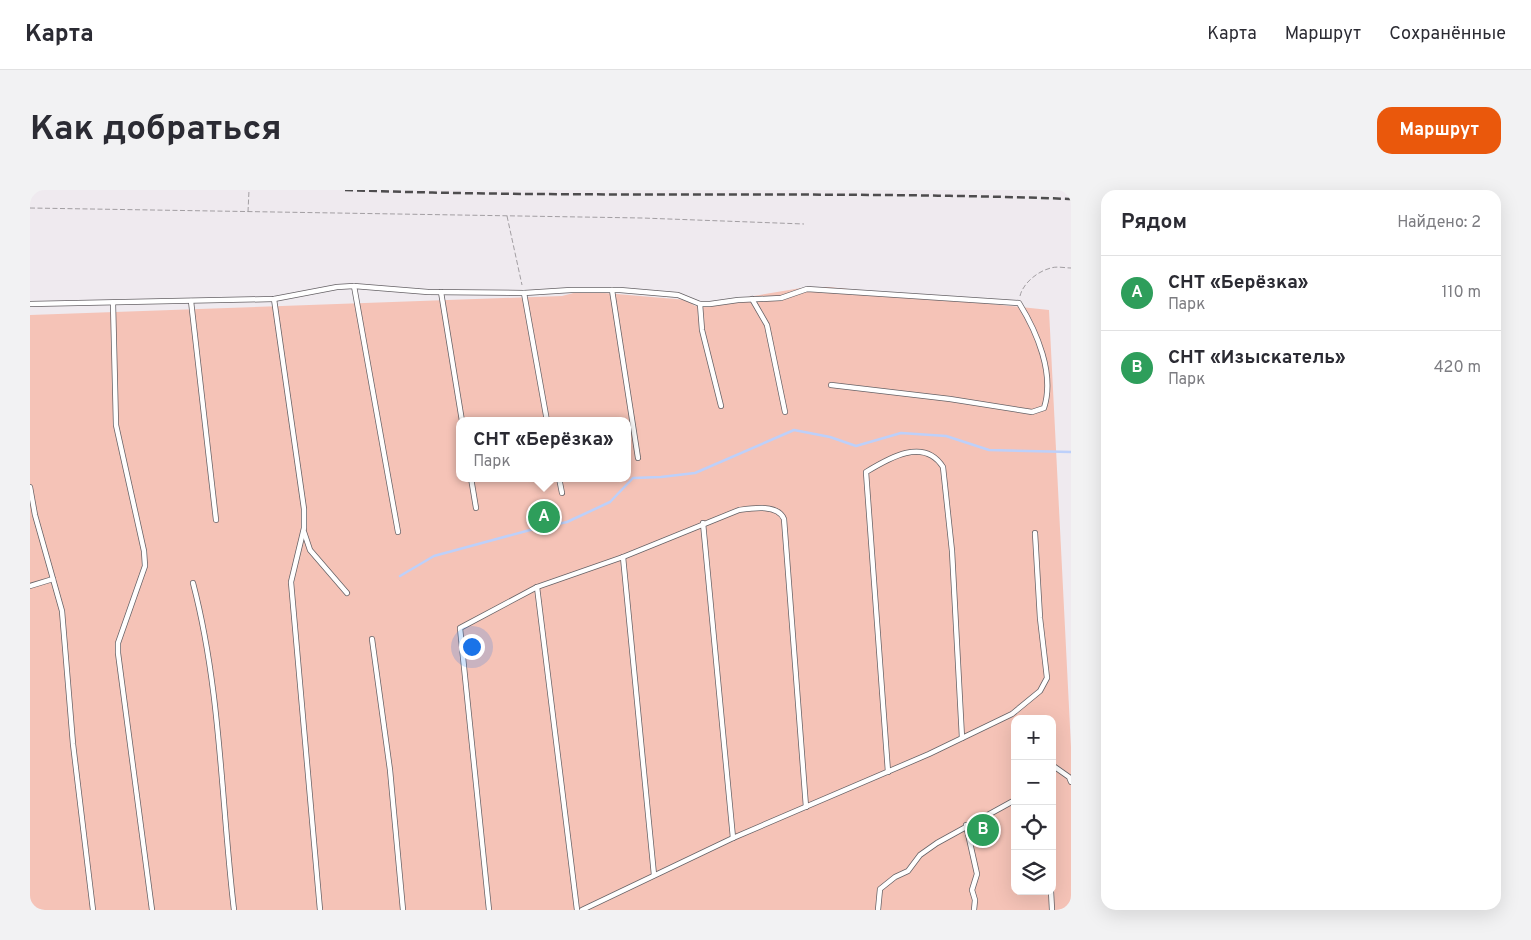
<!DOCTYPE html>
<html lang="ru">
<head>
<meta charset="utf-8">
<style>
  body { margin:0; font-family:Overpass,sans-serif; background:#f2f2f3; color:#2b2b33 }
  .controls { position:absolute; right:15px; bottom:15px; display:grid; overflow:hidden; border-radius:10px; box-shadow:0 5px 20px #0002 }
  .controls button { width:45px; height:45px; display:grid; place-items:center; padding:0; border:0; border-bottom:1px solid #e1e1e2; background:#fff; color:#2b2b33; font:25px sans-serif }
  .you { position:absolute; left:441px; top:456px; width:18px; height:18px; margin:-12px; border:4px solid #fff; border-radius:50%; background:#1a73e8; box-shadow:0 0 0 8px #1a73e833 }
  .badge { display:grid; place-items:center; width:32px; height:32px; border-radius:50%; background:#ea580c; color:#fff; font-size:16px; font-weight:700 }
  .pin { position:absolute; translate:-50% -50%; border:2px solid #fff; box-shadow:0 1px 5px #0006 }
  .popup { position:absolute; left:426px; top:227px; width:175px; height:65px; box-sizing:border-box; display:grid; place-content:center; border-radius:10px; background:#fff; filter:drop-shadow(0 1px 4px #0005); font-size:16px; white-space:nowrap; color:#7c7c81 }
  .popup b { font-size:19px; color:#2b2b33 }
  .popup::after { content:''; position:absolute; left:50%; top:100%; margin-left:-10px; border:10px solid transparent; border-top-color:#fff }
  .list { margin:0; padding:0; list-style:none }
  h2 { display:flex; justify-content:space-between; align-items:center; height:65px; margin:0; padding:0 20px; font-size:21px }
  h2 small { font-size:16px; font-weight:400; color:#7c7c81 }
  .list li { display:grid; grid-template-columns:32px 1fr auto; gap:15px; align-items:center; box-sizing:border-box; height:75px; padding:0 20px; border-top:1px solid #e1e1e2 }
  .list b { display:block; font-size:19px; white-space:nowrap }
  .list p { margin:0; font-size:16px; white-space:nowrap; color:#7c7c81 }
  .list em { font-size:16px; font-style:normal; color:#7c7c81 }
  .icon { flex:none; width:28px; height:28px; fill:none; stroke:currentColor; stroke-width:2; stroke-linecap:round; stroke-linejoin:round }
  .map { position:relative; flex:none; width:1041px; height:720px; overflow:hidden; border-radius:15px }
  header { display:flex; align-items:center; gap:30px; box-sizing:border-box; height:70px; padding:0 25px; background:#fff; border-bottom:1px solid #e1e1e2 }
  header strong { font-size:24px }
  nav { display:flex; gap:28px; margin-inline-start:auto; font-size:18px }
  .intro { display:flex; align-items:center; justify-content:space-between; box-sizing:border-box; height:120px; padding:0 30px }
  h1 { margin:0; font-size:35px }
  .button { padding:12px 22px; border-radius:15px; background:#ea580c; color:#fff; font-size:18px; font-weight:700 }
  main { display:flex; gap:30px; padding:0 30px }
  aside { flex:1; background:#fff; border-radius:15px; box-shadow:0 5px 20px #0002 }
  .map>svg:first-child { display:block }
  .green { fill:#f5c3b7; fill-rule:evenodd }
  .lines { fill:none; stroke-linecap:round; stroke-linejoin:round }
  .stream { stroke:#bdd0fa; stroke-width:2.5 }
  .service-casing { stroke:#666266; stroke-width:6 }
  .path { stroke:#a29ea2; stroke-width:1; stroke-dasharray:5 2.5; stroke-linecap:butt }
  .service { stroke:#fff; stroke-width:4.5 }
  .rail { stroke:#4e4c4e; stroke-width:2.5; stroke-dasharray:8 4; stroke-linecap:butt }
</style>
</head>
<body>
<header>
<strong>Карта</strong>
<nav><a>Карта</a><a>Маршрут</a><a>Сохранённые</a></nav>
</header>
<div class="intro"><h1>Как добраться</h1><a class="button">Маршрут</a></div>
<main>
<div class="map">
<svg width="1041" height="720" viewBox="0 0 1041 720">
  <rect width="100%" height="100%" fill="#efeaef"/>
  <!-- green -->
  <path class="green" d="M 799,97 L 1019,120 L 1041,557 L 1041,720 L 0,720 L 0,125 L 532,106 L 551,101 L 657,110 L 665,116 L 771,98 ZM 430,231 L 598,231 L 598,288 L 430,288 ZM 985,529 L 1022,529 L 1022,701 L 985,701 Z"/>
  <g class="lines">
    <!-- stream -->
    <path class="stream" d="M 370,386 L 404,366 L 500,340 L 537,332 L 580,312 L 603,288 L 631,287 L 665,283 L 764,240 L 800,247 L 826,256 L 871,243 L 916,246 L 959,260 L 1041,262"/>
    <!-- service casing -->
    <g class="service-casing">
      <g id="service">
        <path d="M 324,96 L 368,342"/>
        <path d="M 582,100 L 608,268"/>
        <path d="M 411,102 L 432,231"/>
        <path d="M 494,103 L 517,231"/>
        <path d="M 244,109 L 274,319 L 274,338 L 261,392 L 290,720"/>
        <path d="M 722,109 L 737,135 L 755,222"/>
        <path d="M 161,111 L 186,330"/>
        <path d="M 83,113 L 86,235 L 114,361 L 115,376 L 88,453 L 88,463 L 122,720"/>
        <path d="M 0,114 L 244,109 L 307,97 L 324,96 L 398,102 L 494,103 L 541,100 L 590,100 L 648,105 L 670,114 L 680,114 L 708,110 L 751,108 L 777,99 L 989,113 C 1007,142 1025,184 1014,218 L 1002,222 L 920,209 L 801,195"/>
        <path d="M 670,114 L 672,140 L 691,216"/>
        <path d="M 441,288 L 446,318"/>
        <path d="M 529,288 L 532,303"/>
        <path d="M 0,297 L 5,325 L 32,421 L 43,554 L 63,720"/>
        <path d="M 673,333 L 703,648"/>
        <path d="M 274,342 L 280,360 L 317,403"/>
        <path d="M 593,367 L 624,685"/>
        <path d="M 163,393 C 191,500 191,611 204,720"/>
        <path d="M 0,396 L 23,389"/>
        <path d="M 507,397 L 547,720"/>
        <path d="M 342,449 L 360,580 L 373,720"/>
        <path d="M 1022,575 L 1039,587 L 1041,592"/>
        <path d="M 858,582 L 836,282 C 859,268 894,247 913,277 L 922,361 L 932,548"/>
        <path d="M 936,635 L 947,684 L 942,700 L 945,710 L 944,720"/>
        <path d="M 1021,701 L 1022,720"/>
        <path d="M 459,720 L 430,438 L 507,397 L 593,367 L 709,320 C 723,318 748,314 754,329 L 776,617"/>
        <path d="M 552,720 L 703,648 L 899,564 L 982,524 L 1010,501 L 1017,488 L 1010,428 L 1005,343"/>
        <path d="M 848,720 L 850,699 L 865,687 L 878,681 L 890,665 L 907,653 L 985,610"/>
      </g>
    </g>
    <!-- path -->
    <g class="path">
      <path d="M 0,18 L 612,28 L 774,34"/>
      <path d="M 218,22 L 219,0"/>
      <path d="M 477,26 L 492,95"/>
      <path d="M 990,106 C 993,93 1008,81 1021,78 C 1027,76 1035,78 1041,78"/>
    </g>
    <!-- service -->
    <use href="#service" class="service"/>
    <!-- rail -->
    <path class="rail" d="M 315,0 C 557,9 799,0 1041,9"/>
  </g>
</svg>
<div class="controls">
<button>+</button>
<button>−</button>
<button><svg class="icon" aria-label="locate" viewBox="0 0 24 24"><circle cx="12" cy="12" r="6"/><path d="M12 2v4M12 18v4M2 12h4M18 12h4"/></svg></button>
<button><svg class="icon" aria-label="layers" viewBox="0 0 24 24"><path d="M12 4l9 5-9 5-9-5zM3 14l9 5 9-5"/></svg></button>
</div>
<div class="you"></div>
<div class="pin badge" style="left:514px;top:327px;background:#2e9e5b">A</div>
<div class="popup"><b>СНТ «Берёзка»</b>Парк</div>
<div class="pin badge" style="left:953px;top:640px;background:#2e9e5b">B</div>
</div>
<aside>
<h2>Рядом<small>Найдено: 2</small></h2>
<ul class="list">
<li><span class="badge" style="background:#2e9e5b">A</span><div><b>СНТ «Берёзка»</b><p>Парк</p></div><em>110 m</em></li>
<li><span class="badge" style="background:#2e9e5b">B</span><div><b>СНТ «Изыскатель»</b><p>Парк</p></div><em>420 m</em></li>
</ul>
</aside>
</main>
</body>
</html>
